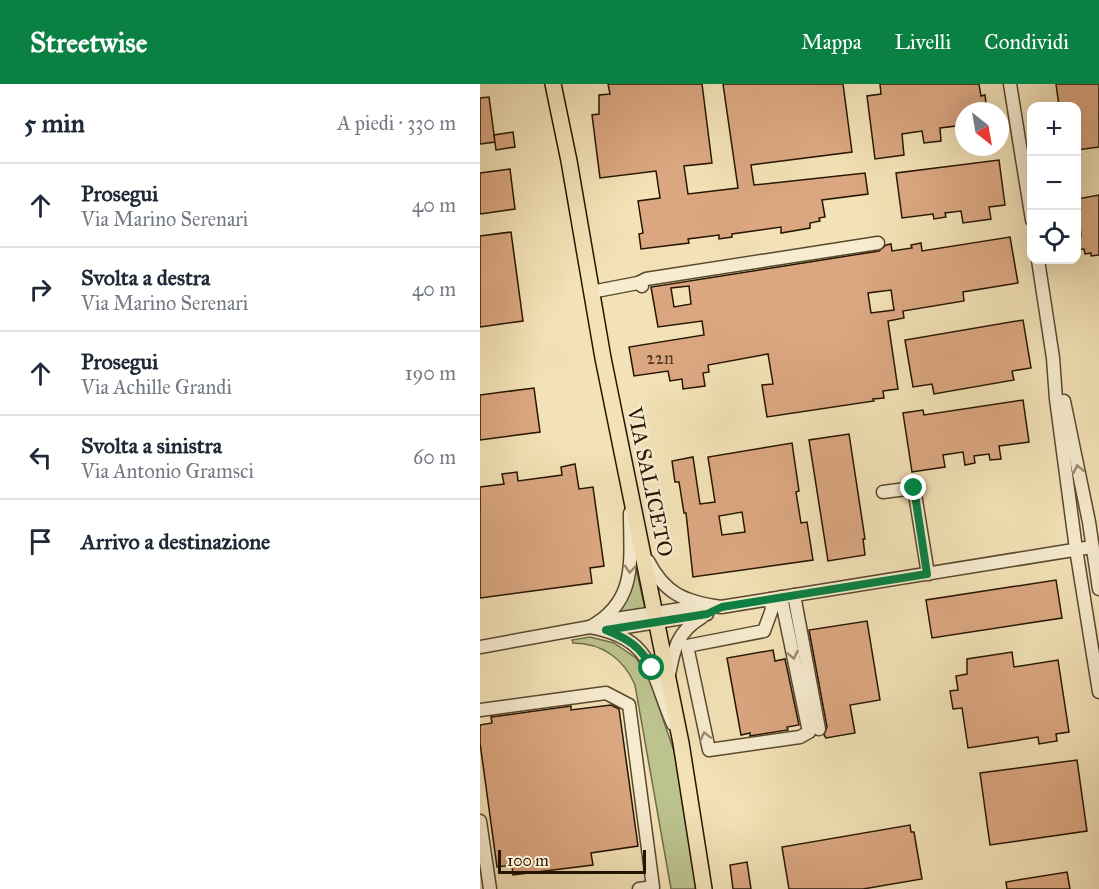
<!DOCTYPE html>
<html lang="it">
<head>
<meta charset="utf-8">
<style>
  body { margin:0; font-family:"IM FELL Great Primer",serif; background:#f2f2f3; color:#1f2937 }
  .controls { position:absolute; right:18px; top:18px; display:grid; overflow:hidden; border-radius:12px; box-shadow:0 6px 24px #0002 }
  .controls button { width:54px; height:54px; display:grid; place-items:center; padding:0; border:0; border-bottom:2px solid #e0e1e3; background:#fff; color:#1f2937; font:30px sans-serif }
  .compass { position:absolute; left:475px; top:18px; width:54px; height:54px; border-radius:50%; background:#fff; box-shadow:0 6px 24px #0002; rotate:149deg }
  .scale { position:absolute; left:18px; bottom:15px; width:148px; box-sizing:border-box; padding-left:6px; border:3px solid #261501; border-top:0; font-size:16px; line-height:21px; white-space:nowrap; color:#261501; -webkit-text-stroke:4px #f7ecd0; paint-order:stroke }
  .stop { position:absolute; width:18px; height:18px; margin:-14px; border:4px solid #0b8043; border-radius:50%; background:#fff }
  .stop.end { background:#0b8043; border-color:#fff; box-shadow:0 2px 6px #0008 }
  .list { margin:0; padding:0; list-style:none }
  h2 { display:flex; justify-content:space-between; align-items:center; height:78px; margin:0; padding:0 24px; font-size:26px }
  h2 small { font-size:20px; font-weight:400; color:#747a83 }
  .list li { display:grid; grid-template-columns:39px 1fr auto; gap:18px; align-items:center; box-sizing:border-box; height:84px; padding:0 24px; border-top:2px solid #e0e1e3 }
  .list b { display:block; font-size:22px; white-space:nowrap }
  .list p { margin:0; font-size:20px; white-space:nowrap; color:#747a83 }
  .list em { font-size:20px; font-style:normal; color:#747a83 }
  .icon { flex:none; width:33px; height:33px; fill:none; stroke:currentColor; stroke-width:2; stroke-linecap:round; stroke-linejoin:round }
  .map { position:relative; flex:none; width:619px; height:805px; overflow:hidden }
  header { display:flex; align-items:center; gap:36px; box-sizing:border-box; height:84px; padding:0 30px; background:#0b8043; color:#fff }
  header strong { font-size:28px }
  nav { display:flex; gap:33px; margin-inline-start:auto; font-size:21px }
  main { display:flex }
  aside { flex:1; background:#fff }
  .map>svg:first-child { display:block }
  .green { fill:#bcc38e; stroke:#716c48; stroke-width:1.5 }
  .building { fill:#dba781; stroke:#261501; stroke-width:1.5; fill-rule:evenodd }
  .lines { fill:none; stroke-linecap:round; stroke-linejoin:round }
  .minor-casing { stroke:#59482e; stroke-width:15 }
  .major-casing { stroke:#261501; stroke-width:18 }
  .minor { stroke:#f7ecd0; stroke-width:12 }
  .major { stroke:#f3e2b7; stroke-width:15 }
  .oneway { stroke:#998b73 }
  .route { stroke:#0b8043; stroke-width:8 }
  .labels { text-anchor:middle; stroke-width:5; stroke-linejoin:round; paint-order:stroke }
  .number-label { font-size:18px; fill:#533a21 }
  .street-label { font-size:21px; fill:#261501; stroke:#f7ecd0 }
</style>
</head>
<body>
<header>
<strong>Streetwise</strong>
<nav><a>Mappa</a><a>Livelli</a><a>Condividi</a></nav>
</header>
<main>
<aside>
<h2>5 min<small>A piedi · 330 m</small></h2>
<ul class="list">
<li><svg class="icon" aria-label="ahead" viewBox="0 0 24 24"><path d="M12 20V5M6 11l6-6 6 6"/></svg><div><b>Prosegui</b><p>Via Marino Serenari</p></div><em>40 m</em></li>
<li><svg class="icon" aria-label="right" viewBox="0 0 24 24"><path d="M7 20v-9h11M14 6l5 5-5 5"/></svg><div><b>Svolta a destra</b><p>Via Marino Serenari</p></div><em>40 m</em></li>
<li><svg class="icon" aria-label="ahead" viewBox="0 0 24 24"><path d="M12 20V5M6 11l6-6 6 6"/></svg><div><b>Prosegui</b><p>Via Achille Grandi</p></div><em>190 m</em></li>
<li><svg class="icon" aria-label="left" viewBox="0 0 24 24"><path d="M17 20v-9H6M10 6l-5 5 5 5"/></svg><div><b>Svolta a sinistra</b><p>Via Antonio Gramsci</p></div><em>60 m</em></li>
<li><svg class="icon" aria-label="arrive" viewBox="0 0 24 24"><path d="M6 21V4h12l-3 4 3 4H6"/></svg><div><b>Arrivo a destinazione</b></div></li>
</ul>
</aside>
<div class="map">
<svg width="619" height="805" viewBox="0 0 619 805">
  <rect width="100%" height="100%" fill="#f3e2b7"/>
  <filter id="stains"><feTurbulence type="fractalNoise" baseFrequency=".00333" numOctaves="4"/><feColorMatrix values="0 0 0 0 .2 0 0 0 0 .09 0 0 0 0 .02 0 0 0 .5 -.17"/></filter>
  <radialGradient id="worn" r=".72"><stop offset=".6" stop-color="#630" stop-opacity="0"/><stop offset="1" stop-color="#630" stop-opacity=".3"/></radialGradient>
  <!-- green -->
  <g class="green">
    <path d="M 155,479 L 165,525 L 134,530 C 148,514 154,501 155,479 Z"/>
    <path d="M 110,553 L 134,559 L 156,574 L 168,591 L 197,676 L 218,805 L 191,805 L 155,601 C 144,575 122,559 93,559 L 92,556 Z"/>
  </g>
  <!-- building -->
  <g class="building">
    <path d="M 128,0 L 222,0 L 232,79 L 204,82 L 208,110 L 258,104 L 243,0 L 363,0 L 372,68 L 271,81 L 274,101 L 385,89 L 388,110 L 342,116 L 345,133 L 339,134 L 340,137 L 330,139 L 330,144 L 301,149 L 301,143 L 252,150 L 252,153 L 239,155 L 239,151 L 208,155 L 209,159 L 161,165 L 159,150 L 163,149 L 158,117 L 180,114 L 176,87 L 120,94 L 112,31 L 119,30 L 119,11 L 130,10 Z"/>
    <path d="M 400,0 L 499,0 L 501,12 L 505,11 L 506,19 L 492,21 L 493,27 L 484,27 L 484,41 L 460,44 L 461,57 L 444,59 L 442,47 L 422,50 L 424,71 L 395,75 L 387,12 L 401,10 Z"/>
    <path d="M 576,0 L 619,0 L 619,63 L 597,66 L 597,22 L 579,22 Z"/>
    <path d="M 9,13 L 15,58 L 0,60 L 0,14 Z"/>
    <path d="M 33,48 L 35,63 L 16,66 L 14,51 Z"/>
    <path d="M 519,76 L 525,121 L 509,123 L 511,135 L 483,139 L 481,127 L 465,129 L 466,133 L 454,135 L 453,130 L 422,134 L 416,89 Z"/>
    <path d="M 30,85 L 35,125 L 0,130 L 0,89 Z"/>
    <path d="M 619,111 L 619,171 L 611,172 L 611,169 L 605,170 L 604,165 L 597,166 L 597,153 L 601,152 L 597,115 Z"/>
    <path d="M 31,148 L 43,237 L 0,243 L 0,152 Z"/>
    <path d="M 530,153 L 538,199 L 483,208 L 484,217 L 423,227 L 424,234 L 408,237 L 418,305 L 403,307 L 404,314 L 393,315 L 394,317 L 287,333 L 282,301 L 293,300 L 288,270 L 228,281 L 229,288 L 223,289 L 225,302 L 203,305 L 202,295 L 190,297 L 188,287 L 154,292 L 149,263 L 224,251 L 222,237 L 178,243 L 171,203 L 399,167 L 406,161 L 411,160 L 412,167 L 432,164 L 431,161 L 441,159 L 442,167 ZM 209,202 L 211,220 L 194,223 L 191,204 ZM 411,206 L 414,226 L 391,229 L 388,209 Z"/>
    <path d="M 543,236 L 551,284 L 532,287 L 534,296 L 454,310 L 452,300 L 433,303 L 425,256 Z"/>
    <path d="M 54,304 L 60,348 L 0,356 L 0,311 Z"/>
    <path d="M 543,316 L 549,358 L 519,362 L 521,375 L 510,376 L 509,370 L 494,372 L 495,379 L 485,381 L 483,368 L 463,371 L 465,383 L 432,388 L 423,329 L 443,326 L 444,331 Z"/>
    <path d="M 369,350 L 385,455 L 383,455 L 385,471 L 348,477 L 329,356 Z"/>
    <path d="M 312,359 L 319,407 L 316,408 L 321,439 L 327,438 L 333,476 L 213,493 L 206,429 L 204,429 L 199,398 L 195,398 L 192,377 L 213,373 L 220,420 L 235,418 L 228,373 ZM 262,428 L 265,448 L 242,451 L 239,432 Z"/>
    <path d="M 95,380 L 99,405 L 113,403 L 124,482 L 110,484 L 112,499 L 0,514 L 0,403 L 24,400 L 22,390 L 37,388 L 38,397 L 82,391 L 81,383 Z"/>
    <path d="M 576,496 L 582,534 L 452,554 L 446,516 Z"/>
    <path d="M 387,537 L 400,616 L 370,621 L 375,649 L 346,654 L 344,651 L 347,643 L 329,546 Z"/>
    <path d="M 293,566 L 295,577 L 305,575 L 319,641 L 307,643 L 308,646 L 270,652 L 270,649 L 261,651 L 247,574 Z"/>
    <path d="M 532,568 L 534,583 L 578,576 L 589,648 L 576,650 L 577,657 L 559,660 L 558,653 L 488,664 L 482,624 L 473,625 L 470,607 L 478,606 L 476,592 L 487,590 L 487,575 Z"/>
    <path d="M 131,621 L 139,625 L 158,762 L 111,769 L 113,781 L 33,791 L 32,781 L 17,783 L 0,659 L 0,641 L 12,639 L 11,633 L 91,622 L 91,626 Z"/>
    <path d="M 597,676 L 607,747 L 510,761 L 500,689 Z"/>
    <path d="M 430,741 L 431,748 L 434,748 L 442,795 L 383,805 L 309,805 L 302,763 Z"/>
    <path d="M 267,778 L 271,805 L 253,805 L 250,781 Z"/>
    <path d="M 587,788 L 590,805 L 527,805 L 526,798 Z"/>
  </g>
  <g class="lines">
    <!-- minor casing -->
    <g class="minor-casing">
      <g id="minor">
        <path d="M 530,0 L 552,136"/>
        <path d="M 558,176 L 573,274 L 576,315 L 596,465 L 619,608"/>
        <path d="M 158,199 L 166,195 L 398,159"/>
        <path d="M 111,208 L 158,199 L 162,202"/>
        <path d="M 584,317 L 609,438 L 619,505"/>
        <path d="M 403,408 L 434,404 L 448,490"/>
        <path d="M 168,477 C 185,510 205,518 241,523 L 612,463"/>
        <path d="M 314,511 L 339,645"/>
        <path d="M 290,515 L 292,525 L 284,547 L 207,562 L 229,666 L 320,653 L 329,648 L 301,513"/>
        <path d="M 122,537 L 221,522"/>
        <path d="M 110,543 C 174,554 171,590 193,640"/>
        <path d="M 127,546 L 227,530"/>
        <path d="M 0,563 L 110,543 C 158,517 150,476 150,429"/>
        <path d="M 189,591 C 194,564 197,548 222,533"/>
        <path d="M 0,626 L 126,609 L 149,621 L 173,803 L 159,805"/>
        <path d="M 0,737 L 10,805"/>
      </g>
    </g>
    <!-- major casing -->
    <g class="major-casing">
      <path id="major" d="M 73,0 L 89,77 L 123,274 L 201,659 L 224,805"/>
    </g>
    <!-- minor -->
    <use href="#minor" class="minor"/>
    <!-- major -->
    <use href="#major" class="major"/>
  </g>
  <!-- one-way arrows -->
  <defs><path id="oneway-chevron" d="M-2-3.5L2.5 0L-2 3.5" fill="none" stroke-width="1.6" stroke-linecap="round" stroke-linejoin="round" transform="scale(1.5)"/></defs>
  <g class="oneway">
    <use href="#oneway-chevron" transform="translate(598 385) rotate(-102)"/>
    <use href="#oneway-chevron" transform="translate(150 485) rotate(93)"/>
    <use href="#oneway-chevron" transform="translate(313 571) rotate(78)"/>
    <use href="#oneway-chevron" transform="translate(225 652) rotate(-104)"/>
  </g>
  <g class="lines">
    <!-- route -->
    <path class="route" d="M 172,584 C 160,562 148,555 126,546 L 227,530 L 242,523 L 447,490 L 434,404"/>
  </g>
  <g class="labels">
    <!-- number labels -->
    <g class="number-label">
      <text x="180" y="280">22n</text>
    </g>
    <!-- street labels -->
    <g class="street-label">
      <text transform="translate(170 398) rotate(78)" y="7">VIA SALICETO</text>
    </g>
  </g>
  <rect width="100%" height="100%" filter="url(#stains)"/>
  <rect width="100%" height="100%" fill="url(#worn)"/>
</svg>
<div class="controls">
<button>+</button>
<button>−</button>
<button><svg class="icon" aria-label="locate" viewBox="0 0 24 24"><circle cx="12" cy="12" r="6"/><path d="M12 2v4M12 18v4M2 12h4M18 12h4"/></svg></button>
</div>
<svg class="compass" viewBox="-18 -18 36 36"><path d="M0-13l5 13h-10z" fill="#e53935"/><path d="M0 13l5-13h-10z" fill="#747a83"/></svg>
<div class="scale">100 m</div>
<div class="stop" style="left:172px;top:584px"></div>
<div class="stop end" style="left:434px;top:404px"></div>
</div>
</main>
</body>
</html>
